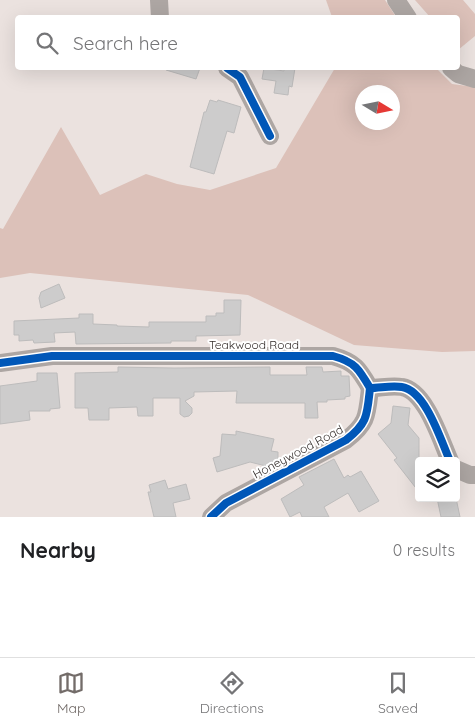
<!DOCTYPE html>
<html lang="en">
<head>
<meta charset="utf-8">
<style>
  body { margin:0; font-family:Quicksand,sans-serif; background:#f2f2f2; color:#202124 }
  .controls { position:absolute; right:15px; bottom:15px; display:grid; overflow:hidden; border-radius:5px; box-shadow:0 5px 20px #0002 }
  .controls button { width:45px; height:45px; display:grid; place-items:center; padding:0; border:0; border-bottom:1px solid #e0e0e0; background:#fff; color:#202124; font:25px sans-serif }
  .compass { position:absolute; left:355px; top:85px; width:45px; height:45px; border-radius:50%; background:#fff; box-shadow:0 5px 20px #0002; rotate:100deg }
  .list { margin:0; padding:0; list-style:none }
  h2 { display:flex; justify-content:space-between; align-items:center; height:65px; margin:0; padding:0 20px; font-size:21px }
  h2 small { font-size:16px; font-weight:400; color:#757577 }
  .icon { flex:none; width:28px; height:28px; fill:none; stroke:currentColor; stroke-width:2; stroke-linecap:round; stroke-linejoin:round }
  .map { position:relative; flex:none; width:475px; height:517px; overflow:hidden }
  .search { position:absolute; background:#fff; box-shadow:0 5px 20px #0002; left:15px; right:15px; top:15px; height:55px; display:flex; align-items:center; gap:12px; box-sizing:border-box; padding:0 18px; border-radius:5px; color:#757577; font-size:19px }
  .sheet { height:140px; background:#fff }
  nav { display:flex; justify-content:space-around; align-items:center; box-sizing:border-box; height:70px; border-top:1px solid #e0e0e0; background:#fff; font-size:14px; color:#757577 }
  nav a { display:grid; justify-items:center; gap:2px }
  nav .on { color:#736c69 }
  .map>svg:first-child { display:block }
  .green { fill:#dcc1b9; fill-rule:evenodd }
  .building { fill:#cdcccc; stroke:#bdbcbc }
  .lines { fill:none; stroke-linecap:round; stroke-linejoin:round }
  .minor { stroke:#ada6a3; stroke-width:18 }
  .cycleway-casing { stroke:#fff; stroke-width:11 }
  .cycleway { stroke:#0057b8; stroke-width:8 }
  .labels { text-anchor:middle; stroke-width:4; stroke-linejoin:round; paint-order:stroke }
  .street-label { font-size:12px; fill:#332c2a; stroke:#fff }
</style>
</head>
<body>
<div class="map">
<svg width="475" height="517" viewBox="0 0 475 517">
  <rect width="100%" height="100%" fill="#ebe2df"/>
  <!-- green -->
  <g class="green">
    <path d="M 326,0 L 385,0 L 396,17 L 332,17 Z"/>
    <path d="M 415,0 L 463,0 L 475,14 L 475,36 L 458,50 L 458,18 L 430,17 Z"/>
    <path d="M 335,68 L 436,68 L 452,84 L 475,87 L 475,351 L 442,352 L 354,345 L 248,295 L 30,273 L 0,278 L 0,228 L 3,229 L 61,127 L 100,195 L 146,174 L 177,184 L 210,190 L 276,168 ZM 362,92 L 392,92 L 392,122 L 362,122 Z"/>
  </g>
  <!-- building -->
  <g class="building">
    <path d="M 167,68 L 200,68 L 196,79 L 166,70 Z"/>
    <path d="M 264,68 L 284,71 L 284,68 L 295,68 L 292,87 L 289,86 L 288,95 L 274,93 L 276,81 L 262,79 Z"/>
    <path d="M 210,100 L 217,102 L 218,100 L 241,107 L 234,133 L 227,131 L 214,174 L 190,167 L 204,112 L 206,112 Z"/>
    <path d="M 59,284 L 65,298 L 41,308 L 39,298 L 41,292 Z"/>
    <path d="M 224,300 L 241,300 L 240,335 L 196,336 L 196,341 L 171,341 L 171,343 L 76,344 L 75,332 L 54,333 L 55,342 L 34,343 L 33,340 L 19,341 L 19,335 L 14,335 L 14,321 L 79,318 L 79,314 L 93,314 L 93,324 L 117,325 L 117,326 L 149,327 L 149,322 L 206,322 L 206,316 L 216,316 L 216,313 L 224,313 Z"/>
    <path d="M 118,367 L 174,368 L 270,367 L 270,375 L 307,375 L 306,367 L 322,367 L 323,372 L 341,371 L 341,376 L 349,376 L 350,396 L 345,397 L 345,399 L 327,400 L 327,402 L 317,402 L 318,418 L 305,418 L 305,403 L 236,403 L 237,391 L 194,392 L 194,396 L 185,401 L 192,408 L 192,413 L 189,416 L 184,417 L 180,414 L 180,398 L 153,398 L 153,416 L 138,416 L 137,407 L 109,408 L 109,420 L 89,420 L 88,408 L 75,408 L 75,373 L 118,372 Z"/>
    <path d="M 37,373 L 57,373 L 60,408 L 50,409 L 50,411 L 29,411 L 30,420 L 0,424 L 0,386 L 37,381 Z"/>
    <path d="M 393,406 L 410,408 L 408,425 L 419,438 L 419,492 L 394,460 L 397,458 L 378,434 L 391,423 Z"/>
    <path d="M 236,431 L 274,439 L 271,451 L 278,452 L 278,459 L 266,466 L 250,462 L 217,472 L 213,458 L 220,456 L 222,434 L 236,435 Z"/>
    <path d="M 334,459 L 344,478 L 348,475 L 350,477 L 361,471 L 379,501 L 359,512 L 348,493 L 324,507 L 329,517 L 302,517 L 300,512 L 290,517 L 281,499 L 304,485 L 299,477 Z"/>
    <path d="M 165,480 L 168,489 L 186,484 L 190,499 L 173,503 L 176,517 L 154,517 L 148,492 L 151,492 L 149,485 Z"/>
    <path d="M 437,498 L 456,498 L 460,517 L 441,517 Z"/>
  </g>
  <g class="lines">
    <!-- minor -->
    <g class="minor">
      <path d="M 159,0 L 160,18"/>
      <path d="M 396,0 L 408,18"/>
      <path d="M 227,68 L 240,77 L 270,136"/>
      <path d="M 451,68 L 458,74 L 475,79"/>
      <path d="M 0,363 L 52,356 L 333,356 C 355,362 359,369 370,388 C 380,388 392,385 402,387 C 426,391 441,441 450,461"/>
      <path d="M 456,469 L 470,475 L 475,475"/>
      <path d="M 211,517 L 226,503 L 346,440 C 368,423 367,415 370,388"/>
    </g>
    <!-- cycleway casing -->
    <g class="cycleway-casing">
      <g id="cycleway">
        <path d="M 227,68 L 240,77 L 270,136"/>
        <path d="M 0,363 L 52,356 L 333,356 C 355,362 359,369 370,388 C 380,388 392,385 402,387 C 426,391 441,441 450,461"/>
        <path d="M 211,517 L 226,503 L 346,440 C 368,423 367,415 370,388"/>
      </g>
    </g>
    <!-- cycleway -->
    <use href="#cycleway" class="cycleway"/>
  </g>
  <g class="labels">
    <!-- street labels -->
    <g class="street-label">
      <text x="254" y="349">Teakwood Road</text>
      <text transform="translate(298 452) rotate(-28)" y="4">Honeywood Road</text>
    </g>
  </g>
</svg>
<div class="controls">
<button><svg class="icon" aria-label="layers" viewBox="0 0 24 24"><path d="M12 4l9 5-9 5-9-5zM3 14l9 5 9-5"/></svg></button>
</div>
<svg class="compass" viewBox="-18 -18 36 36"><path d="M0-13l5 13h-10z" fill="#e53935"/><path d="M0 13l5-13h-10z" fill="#757577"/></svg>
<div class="search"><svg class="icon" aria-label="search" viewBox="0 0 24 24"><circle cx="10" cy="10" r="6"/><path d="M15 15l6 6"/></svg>Search here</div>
</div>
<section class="sheet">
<h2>Nearby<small>0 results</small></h2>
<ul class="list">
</ul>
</section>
<nav>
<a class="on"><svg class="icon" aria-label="map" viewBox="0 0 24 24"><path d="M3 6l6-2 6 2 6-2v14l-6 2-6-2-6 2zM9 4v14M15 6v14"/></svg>Map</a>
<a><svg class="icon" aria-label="directions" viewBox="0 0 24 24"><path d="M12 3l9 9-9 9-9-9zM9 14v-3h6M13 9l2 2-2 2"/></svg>Directions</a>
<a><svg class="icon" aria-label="saved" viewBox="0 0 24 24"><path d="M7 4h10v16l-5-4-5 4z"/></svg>Saved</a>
</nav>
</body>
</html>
